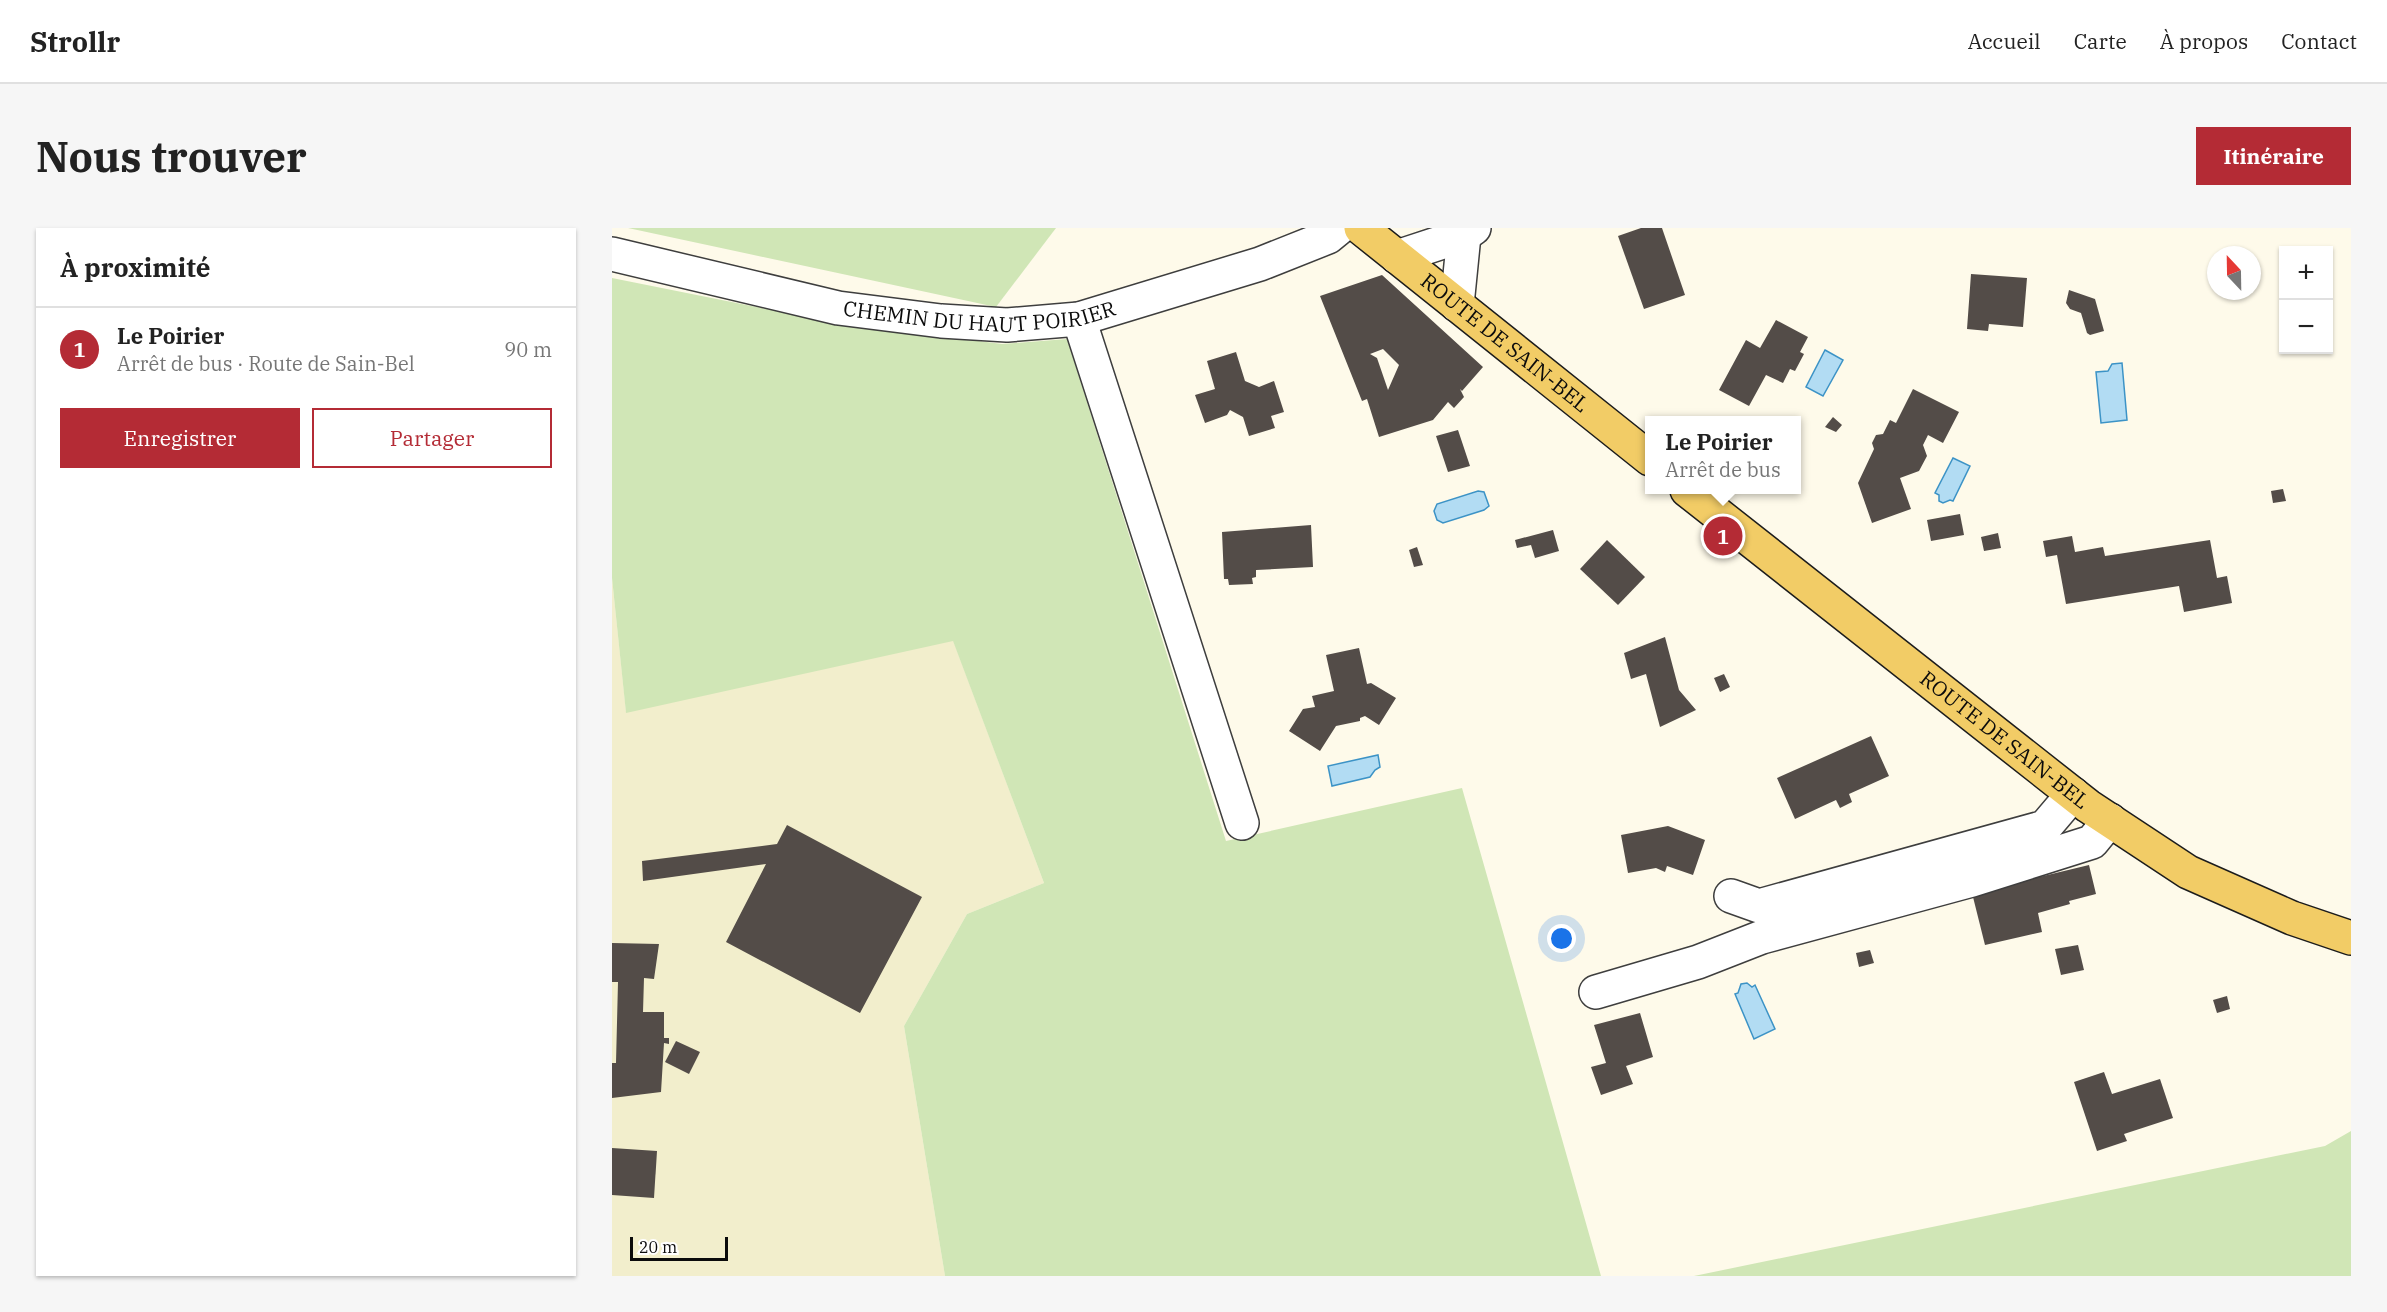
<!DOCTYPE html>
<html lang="fr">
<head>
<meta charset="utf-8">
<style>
  body { margin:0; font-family:"IBM Plex Serif",serif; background:#f6f6f6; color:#222 }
  .controls { position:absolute; right:18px; top:18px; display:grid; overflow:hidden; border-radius:0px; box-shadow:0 2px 4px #0004 }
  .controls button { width:54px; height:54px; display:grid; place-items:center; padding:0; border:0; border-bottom:2px solid #e0e0e0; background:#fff; color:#222; font:30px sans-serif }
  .compass { position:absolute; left:1595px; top:18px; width:54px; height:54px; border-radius:50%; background:#fff; box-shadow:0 2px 4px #0004; rotate:338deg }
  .scale { position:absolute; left:18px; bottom:15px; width:98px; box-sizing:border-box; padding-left:6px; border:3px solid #0b0b0b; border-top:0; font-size:16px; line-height:21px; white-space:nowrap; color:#0b0b0b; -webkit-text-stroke:4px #fff; paint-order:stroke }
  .you { position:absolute; left:950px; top:711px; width:21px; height:21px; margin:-15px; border:4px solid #fff; border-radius:50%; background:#1a73e8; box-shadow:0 0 0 9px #1a73e833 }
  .badge { display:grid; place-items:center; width:39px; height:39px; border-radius:50%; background:#b42b35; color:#fff; font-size:20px; font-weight:700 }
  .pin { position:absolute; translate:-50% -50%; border:3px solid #fff; box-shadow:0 2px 6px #0006 }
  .popup { position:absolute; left:1033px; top:188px; width:156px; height:78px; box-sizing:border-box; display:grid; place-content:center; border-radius:0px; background:#fff; filter:drop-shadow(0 2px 4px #0005); font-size:20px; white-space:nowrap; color:#767676 }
  .popup b { font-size:22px; color:#222 }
  .popup::after { content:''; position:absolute; left:50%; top:100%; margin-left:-12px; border:12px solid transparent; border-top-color:#fff }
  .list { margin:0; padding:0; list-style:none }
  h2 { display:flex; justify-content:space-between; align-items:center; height:78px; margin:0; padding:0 24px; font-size:26px }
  h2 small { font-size:20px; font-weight:400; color:#767676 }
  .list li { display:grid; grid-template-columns:39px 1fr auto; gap:18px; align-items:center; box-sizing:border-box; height:84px; padding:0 24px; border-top:2px solid #e0e0e0 }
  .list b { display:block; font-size:22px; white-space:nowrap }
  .list p { margin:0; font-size:20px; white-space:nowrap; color:#767676 }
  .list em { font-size:20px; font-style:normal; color:#767676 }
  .actions { display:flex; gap:12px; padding:18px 24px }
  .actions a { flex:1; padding:14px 0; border:2px solid #b42b35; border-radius:0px; text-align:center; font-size:21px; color:#b42b35 }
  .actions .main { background:#b42b35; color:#fff }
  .map { position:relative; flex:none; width:1739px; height:1048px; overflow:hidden; border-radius:0px }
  header { display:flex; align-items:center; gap:36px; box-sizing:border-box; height:84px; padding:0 30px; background:#fff; border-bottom:2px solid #e0e0e0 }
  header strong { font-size:28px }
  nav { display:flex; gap:33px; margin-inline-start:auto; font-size:21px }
  .intro { display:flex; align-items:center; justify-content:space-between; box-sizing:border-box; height:144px; padding:0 36px }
  h1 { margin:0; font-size:42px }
  .button { padding:15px 27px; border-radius:0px; background:#b42b35; color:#fff; font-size:21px; font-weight:700 }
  main { display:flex; gap:36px; padding:0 36px }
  aside { flex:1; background:#fff; border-radius:0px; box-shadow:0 2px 4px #0004 }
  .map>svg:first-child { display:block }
  .farmland { fill:#f2eecc }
  .green { fill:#d0e6b6 }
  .water { fill:#b2dcf3; stroke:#3c93c6; stroke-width:1.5 }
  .building { fill:#534c48; fill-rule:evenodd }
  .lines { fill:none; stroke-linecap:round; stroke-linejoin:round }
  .minor-casing { stroke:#3e3e3e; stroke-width:36 }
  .major-casing { stroke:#1c1c1c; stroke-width:36 }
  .minor { stroke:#fff; stroke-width:33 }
  .major { stroke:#f2cc66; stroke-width:33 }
  .labels { text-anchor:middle; stroke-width:6; stroke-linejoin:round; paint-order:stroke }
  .street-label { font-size:21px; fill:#0b0b0b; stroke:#fff }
</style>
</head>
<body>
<header>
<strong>Strollr</strong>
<nav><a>Accueil</a><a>Carte</a><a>À propos</a><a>Contact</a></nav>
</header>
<div class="intro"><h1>Nous trouver</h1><a class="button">Itinéraire</a></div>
<main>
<aside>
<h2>À proximité<small></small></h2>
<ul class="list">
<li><span class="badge">1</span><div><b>Le Poirier</b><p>Arrêt de bus · Route de Sain-Bel</p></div><em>90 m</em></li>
</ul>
<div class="actions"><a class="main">Enregistrer</a><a>Partager</a></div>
</aside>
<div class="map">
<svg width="1739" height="1048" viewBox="0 0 1739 1048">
  <rect width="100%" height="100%" fill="#fefaea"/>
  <!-- farmland -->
  <path class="farmland" d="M 0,350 L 14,484 L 341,412 L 432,655 L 355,686 L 292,798 L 333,1048 L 0,1048 Z"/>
  <!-- green -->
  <g class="green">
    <path d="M 16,0 L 444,0 L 384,79 Z"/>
    <path d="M 0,50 L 225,95 L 390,116 L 455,111 L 614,613 L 850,560 L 989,1048 L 333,1048 L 292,798 L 355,686 L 432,655 L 341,413 L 14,485 L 0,350 Z"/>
    <path d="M 1739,903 L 1739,1048 L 1082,1048 L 1713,918 Z"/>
  </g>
  <!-- water -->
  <g class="water">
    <path d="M 1213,122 L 1231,132 L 1211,168 L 1194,159 Z"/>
    <path d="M 1510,135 L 1515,192 L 1489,195 L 1484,144 L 1496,143 L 1500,136 Z"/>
    <path d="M 1341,230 L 1358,238 L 1341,273 L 1338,272 L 1331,275 L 1327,273 L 1327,267 L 1323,265 Z"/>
    <path d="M 866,263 L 872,264 L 877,278 L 872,282 L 831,295 L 825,292 L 822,283 L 825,276 Z"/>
    <path d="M 766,527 L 768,539 L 763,542 L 758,549 L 720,558 L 716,538 Z"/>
    <path d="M 1135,755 L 1140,759 L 1143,757 L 1163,801 L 1142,811 L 1123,766 L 1126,765 L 1129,756 Z"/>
  </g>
  <!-- building -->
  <g class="building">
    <path d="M 1029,0 L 1050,0 L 1073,67 L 1032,81 L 1006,8 Z"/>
    <path d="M 1359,46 L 1415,50 L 1411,99 L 1377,96 L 1376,103 L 1355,101 Z"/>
    <path d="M 770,47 L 871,139 L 850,163 L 848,161 L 852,169 L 842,180 L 836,174 L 821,192 L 767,209 L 755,171 L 750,173 L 708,68 ZM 771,121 L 787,137 L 776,162 L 765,130 L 758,126 Z"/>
    <path d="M 1457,62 L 1483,71 L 1492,103 L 1478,107 L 1475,105 L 1469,85 L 1458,81 L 1454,75 Z"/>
    <path d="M 1164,92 L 1196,109 L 1188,124 L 1192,126 L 1183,143 L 1178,141 L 1171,155 L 1154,147 L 1137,178 L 1107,162 L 1134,112 L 1148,120 Z"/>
    <path d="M 624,124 L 633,153 L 647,159 L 662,153 L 672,184 L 659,188 L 663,200 L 637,208 L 631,189 L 618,182 L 615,187 L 593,195 L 583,167 L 603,161 L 595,133 Z"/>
    <path d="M 1301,161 L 1347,184 L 1331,215 L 1316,207 L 1311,217 L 1315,228 L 1307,243 L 1288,250 L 1299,281 L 1260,295 L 1246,255 L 1262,221 L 1260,215 L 1264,207 L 1271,206 L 1278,192 L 1284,195 Z"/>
    <path d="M 1221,189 L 1230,197 L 1224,204 L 1213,199 Z"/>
    <path d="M 846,202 L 858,238 L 836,244 L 824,208 Z"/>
    <path d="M 1671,261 L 1674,273 L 1661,275 L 1659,263 Z"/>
    <path d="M 1348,286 L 1352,307 L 1319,313 L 1315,292 Z"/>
    <path d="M 699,297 L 701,339 L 644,342 L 644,349 L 640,350 L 641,356 L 617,357 L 616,351 L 612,351 L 610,304 Z"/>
    <path d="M 941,302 L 947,323 L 923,330 L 919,317 L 905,320 L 903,312 Z"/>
    <path d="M 1386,305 L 1389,320 L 1372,323 L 1369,309 Z"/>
    <path d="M 1460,308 L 1463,324 L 1491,319 L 1493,328 L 1598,312 L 1605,350 L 1615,348 L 1620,375 L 1572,384 L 1567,358 L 1454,376 L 1445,327 L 1434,329 L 1431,313 Z"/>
    <path d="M 995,312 L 1033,349 L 1006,377 L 968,341 Z"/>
    <path d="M 805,319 L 811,337 L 802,339 L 797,322 Z"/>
    <path d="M 1053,409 L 1067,462 L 1084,482 L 1048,499 L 1034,446 L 1019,451 L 1012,425 Z"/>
    <path d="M 747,420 L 755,456 L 759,455 L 784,470 L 767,497 L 753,488 L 748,490 L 748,493 L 724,498 L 708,523 L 677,503 L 691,481 L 703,479 L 700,468 L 722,463 L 714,427 Z"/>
    <path d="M 1112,446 L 1118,459 L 1108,464 L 1102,450 Z"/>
    <path d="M 1259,508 L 1277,548 L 1237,566 L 1240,574 L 1228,580 L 1224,572 L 1183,591 L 1165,550 Z"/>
    <path d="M 175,597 L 310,669 L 248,785 L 114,714 L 154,636 L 31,653 L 30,633 L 165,616 Z"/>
    <path d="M 1056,598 L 1093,612 L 1081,647 L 1055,638 L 1053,644 L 1044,640 L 1016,645 L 1009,607 Z"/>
    <path d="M 1477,637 L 1484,666 L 1457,673 L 1458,676 L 1426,685 L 1430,704 L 1373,717 L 1360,665 Z"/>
    <path d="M 0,715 L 47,716 L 42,751 L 32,750 L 31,784 L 52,784 L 52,810 L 57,810 L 57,816 L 52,815 L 49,864 L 0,870 L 0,835 L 4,835 L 6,754 L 0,754 Z"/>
    <path d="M 1466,717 L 1472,742 L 1449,747 L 1443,721 Z"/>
    <path d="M 1258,722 L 1262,735 L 1247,739 L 1244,725 Z"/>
    <path d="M 1615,768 L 1618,781 L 1605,785 L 1601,772 Z"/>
    <path d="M 1028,785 L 1041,829 L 1014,838 L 1021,856 L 989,867 L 979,839 L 994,835 L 982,797 Z"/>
    <path d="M 64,813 L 88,824 L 77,846 L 53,834 Z"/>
    <path d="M 1492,844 L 1500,866 L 1548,851 L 1561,890 L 1512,906 L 1515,913 L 1485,923 L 1462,854 Z"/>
    <path d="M 0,920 L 45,923 L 42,970 L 0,967 Z"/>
  </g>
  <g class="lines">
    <!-- minor casing -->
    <g class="minor-casing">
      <g id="minor">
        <path id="s1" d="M 0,26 L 226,80 L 329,93 L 395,97 L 467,91 L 648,36 L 716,9 L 727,0"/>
        <path d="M 785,29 L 852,7 L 862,0"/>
        <path d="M 845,77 L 852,7"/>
        <path d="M 467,91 L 630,595"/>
        <path d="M 1119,668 L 1147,678 L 1433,599 L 1461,566"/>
        <path d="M 984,764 L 1086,734 L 1150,709 L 1360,652 L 1480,614 L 1498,592"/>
      </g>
    </g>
    <!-- major casing -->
    <g class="major-casing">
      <g id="major">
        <path id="s2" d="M 749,0 L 1038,231"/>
        <path id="s3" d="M 1075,262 L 1476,578 L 1576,644 L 1680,690 L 1739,710"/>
      </g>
    </g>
    <!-- minor -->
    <use href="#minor" class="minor"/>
    <!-- major -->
    <use href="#major" class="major"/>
  </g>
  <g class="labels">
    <!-- street labels -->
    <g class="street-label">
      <text dy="7" stroke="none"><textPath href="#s1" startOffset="375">CHEMIN DU HAUT POIRIER</textPath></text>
      <text dy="7" stroke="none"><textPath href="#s2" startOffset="184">ROUTE DE SAIN-BEL</textPath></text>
      <text dy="7" stroke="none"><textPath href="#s3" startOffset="404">ROUTE DE SAIN-BEL</textPath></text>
    </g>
  </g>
</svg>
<div class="controls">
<button>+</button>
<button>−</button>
</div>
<svg class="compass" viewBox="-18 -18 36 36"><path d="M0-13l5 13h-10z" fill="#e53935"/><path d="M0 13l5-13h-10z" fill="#767676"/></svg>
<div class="scale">20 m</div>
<div class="you"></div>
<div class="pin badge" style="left:1111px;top:308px">1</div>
<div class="popup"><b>Le Poirier</b>Arrêt de bus</div>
</div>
</main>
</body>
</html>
